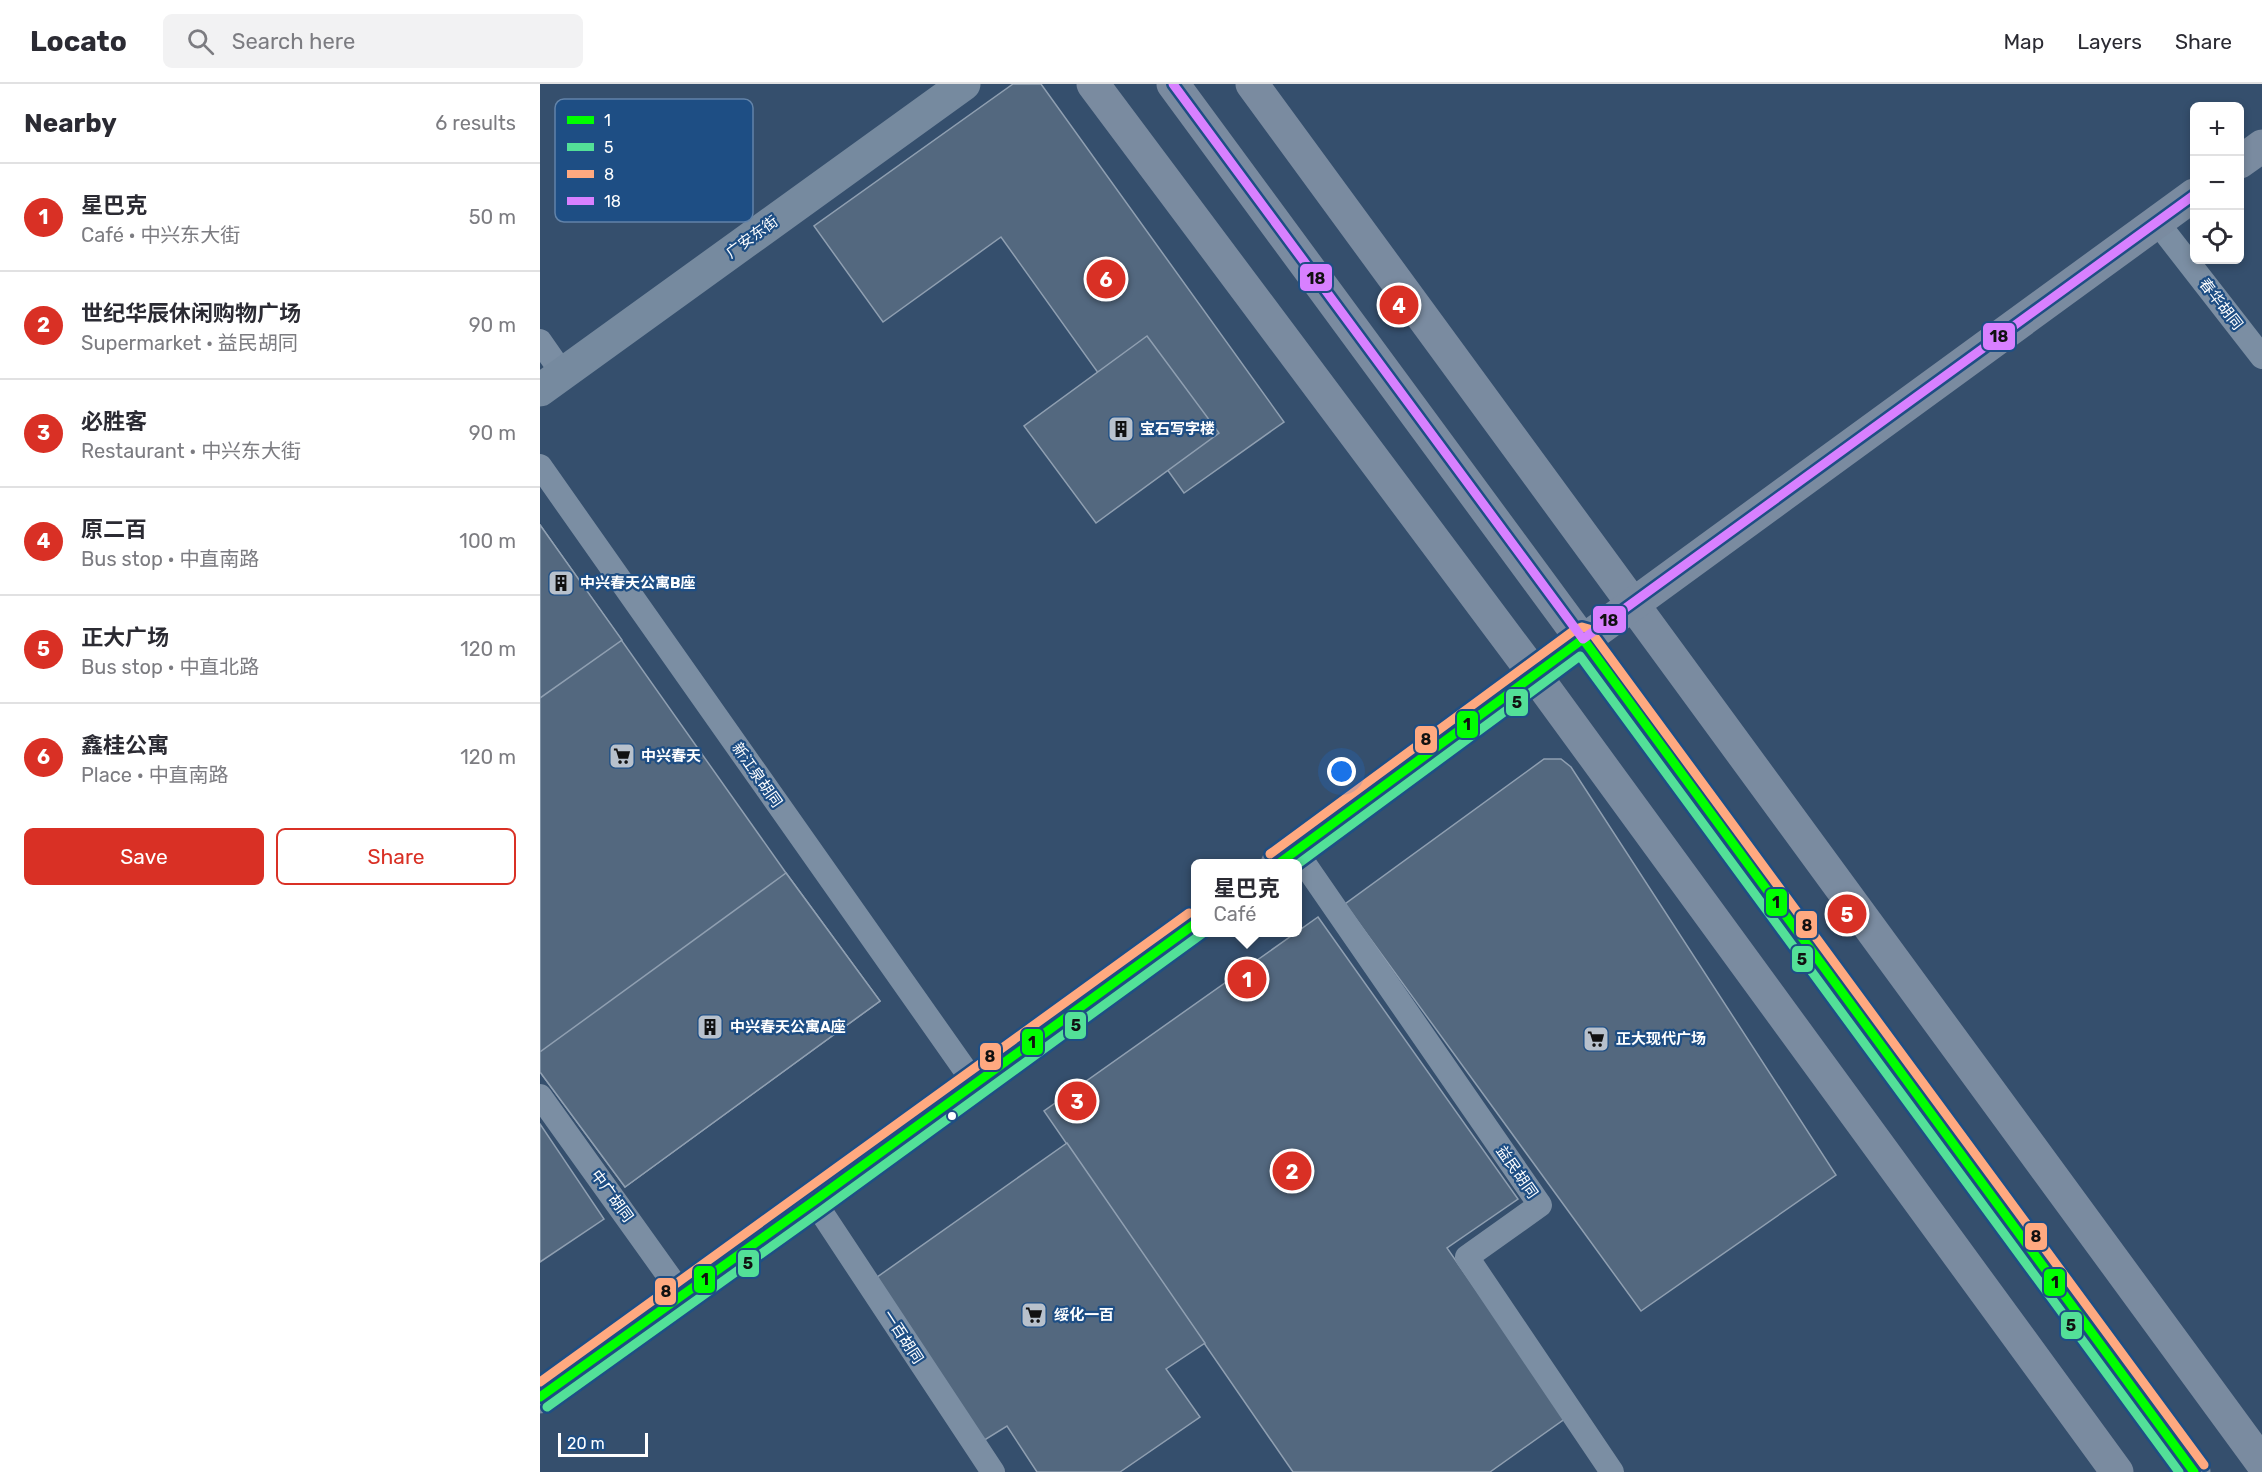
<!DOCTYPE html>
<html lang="en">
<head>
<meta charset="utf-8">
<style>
  body { margin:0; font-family:Rubik,"Noto Sans SC",sans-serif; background:#f2f2f3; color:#2b2b33 }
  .controls { position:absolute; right:18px; top:18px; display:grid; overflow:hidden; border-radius:9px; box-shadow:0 3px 9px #0003 }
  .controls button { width:54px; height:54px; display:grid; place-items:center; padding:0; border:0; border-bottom:2px solid #e1e1e2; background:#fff; color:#2b2b33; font:30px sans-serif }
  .scale { position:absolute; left:18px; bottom:15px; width:90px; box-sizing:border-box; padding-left:6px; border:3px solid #fff; border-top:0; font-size:16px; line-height:21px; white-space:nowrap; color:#fff; -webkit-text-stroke:4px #1e4e84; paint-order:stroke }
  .you { position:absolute; left:802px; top:688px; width:21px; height:21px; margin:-15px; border:4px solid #fff; border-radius:50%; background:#1a73e8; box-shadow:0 0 0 9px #1a73e833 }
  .badge { display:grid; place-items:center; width:39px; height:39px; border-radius:50%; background:#d93025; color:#fff; font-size:20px; font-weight:700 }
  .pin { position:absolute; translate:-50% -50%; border:3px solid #fff; box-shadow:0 2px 6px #0006 }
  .popup { position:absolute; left:651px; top:775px; width:111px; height:78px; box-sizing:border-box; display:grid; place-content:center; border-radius:9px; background:#fff; filter:drop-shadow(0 2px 4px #0005); font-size:20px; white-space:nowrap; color:#7c7c81 }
  .popup b { font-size:22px; color:#2b2b33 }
  .popup::after { content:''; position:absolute; left:50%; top:100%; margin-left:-12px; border:12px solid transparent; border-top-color:#fff }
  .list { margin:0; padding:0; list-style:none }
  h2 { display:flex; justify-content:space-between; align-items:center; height:78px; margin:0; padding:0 24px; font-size:26px }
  h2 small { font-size:20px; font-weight:400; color:#7c7c81 }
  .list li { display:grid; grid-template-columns:39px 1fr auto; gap:18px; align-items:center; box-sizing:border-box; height:108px; padding:0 24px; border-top:2px solid #e1e1e2 }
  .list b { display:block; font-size:22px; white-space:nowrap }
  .list p { margin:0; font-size:20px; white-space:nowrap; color:#7c7c81 }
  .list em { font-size:20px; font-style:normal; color:#7c7c81 }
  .actions { display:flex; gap:12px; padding:18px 24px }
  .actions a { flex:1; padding:14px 0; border:2px solid #d93025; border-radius:9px; text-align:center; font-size:21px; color:#d93025 }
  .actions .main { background:#d93025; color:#fff }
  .icon { flex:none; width:33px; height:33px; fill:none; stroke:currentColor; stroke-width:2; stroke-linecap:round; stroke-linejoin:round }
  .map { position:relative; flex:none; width:1722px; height:1388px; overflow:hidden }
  header { display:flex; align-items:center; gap:36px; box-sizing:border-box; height:84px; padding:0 30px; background:#fff; border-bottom:2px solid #e1e1e2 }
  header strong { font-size:28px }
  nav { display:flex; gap:33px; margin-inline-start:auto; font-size:21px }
  .search { width:420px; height:54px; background:#f2f2f3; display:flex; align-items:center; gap:15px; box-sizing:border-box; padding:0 21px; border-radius:9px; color:#7c7c81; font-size:22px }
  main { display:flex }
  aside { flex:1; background:#fff }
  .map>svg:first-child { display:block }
  .building { fill:#53687f; stroke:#8f9fb1; stroke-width:1.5 }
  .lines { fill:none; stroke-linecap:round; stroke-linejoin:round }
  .street { stroke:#7b8ea3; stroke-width:24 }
  .secondary { stroke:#768a9f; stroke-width:33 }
  .primary { stroke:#7a8ba0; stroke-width:33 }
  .bus-1-casing { stroke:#1e4e84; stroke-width:14 }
  .bus-2-casing { stroke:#1e4e84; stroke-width:14 }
  .bus-3-casing { stroke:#1e4e84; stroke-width:14 }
  .bus-4-casing { stroke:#1e4e84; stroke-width:14 }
  .bus-1 { stroke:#0f0; stroke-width:9 }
  .bus-2 { stroke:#53e098; stroke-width:9 }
  .bus-3 { stroke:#ffa980; stroke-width:9 }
  .bus-4 { stroke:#d880ff; stroke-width:9 }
  .bus-dot { fill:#fff; stroke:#1e4e84; stroke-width:2 }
  .labels { text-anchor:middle; stroke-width:4.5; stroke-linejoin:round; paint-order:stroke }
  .street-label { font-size:15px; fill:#fff; stroke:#1e4e84 }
  .poi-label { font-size:15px; font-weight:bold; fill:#fff; stroke:#1e4e84; text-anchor:start }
  .key { fill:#1e4e84; stroke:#6283a9; stroke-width:1.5 }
  .key-label { font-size:16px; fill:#fff }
  .line-badge { stroke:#1e4e84; stroke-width:2 }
  .pale-badge-label { font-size:16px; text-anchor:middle; font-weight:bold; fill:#111 }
</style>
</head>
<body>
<header>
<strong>Locato</strong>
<div class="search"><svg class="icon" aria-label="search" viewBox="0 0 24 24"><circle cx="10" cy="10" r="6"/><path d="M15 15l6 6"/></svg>Search here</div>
<nav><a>Map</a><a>Layers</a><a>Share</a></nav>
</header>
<main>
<aside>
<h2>Nearby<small>6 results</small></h2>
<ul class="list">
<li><span class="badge">1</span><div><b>星巴克</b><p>Café · 中兴东大街</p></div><em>50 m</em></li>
<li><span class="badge">2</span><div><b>世纪华辰休闲购物广场</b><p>Supermarket · 益民胡同</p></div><em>90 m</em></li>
<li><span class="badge">3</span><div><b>必胜客</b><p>Restaurant · 中兴东大街</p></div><em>90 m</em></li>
<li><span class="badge">4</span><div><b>原二百</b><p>Bus stop · 中直南路</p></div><em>100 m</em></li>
<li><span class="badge">5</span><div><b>正大广场</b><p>Bus stop · 中直北路</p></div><em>120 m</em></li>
<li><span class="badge">6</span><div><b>鑫桂公寓</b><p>Place · 中直南路</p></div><em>120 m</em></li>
</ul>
<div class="actions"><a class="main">Save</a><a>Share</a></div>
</aside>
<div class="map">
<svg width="1722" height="1388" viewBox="0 0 1722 1388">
  <rect width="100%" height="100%" fill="#354f6d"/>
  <!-- building -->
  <g class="building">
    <path d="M 473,0 L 501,0 L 744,338 L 644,409 L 461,153 L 343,238 L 274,142 Z"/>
    <path d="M 607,252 L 679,349 L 556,439 L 484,342 Z"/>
    <path d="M 0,441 L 246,789 L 340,917 L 85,1103 L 0,988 Z"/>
    <path d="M 0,441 L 82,556 L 0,614 Z"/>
    <path d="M 1004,675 L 1021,675 L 1031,683 L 1296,1091 L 1101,1227 L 805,820 Z"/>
    <path d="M 246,789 L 340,917 L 85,1103 L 0,988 L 0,968 Z"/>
    <path d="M 778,833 L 978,1115 L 907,1164 L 1026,1334 L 950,1388 L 753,1388 L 504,1027 Z"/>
    <path d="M 0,1040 L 64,1135 L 0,1178 Z"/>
    <path d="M 527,1059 L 665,1259 L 626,1285 L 660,1333 L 580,1388 L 497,1388 L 467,1342 L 430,1365 L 323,1203 Z"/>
  </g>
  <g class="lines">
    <!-- street -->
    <g class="street">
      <path d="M 1617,138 L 1722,273"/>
      <path d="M 0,257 L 23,290"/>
      <path d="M 0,382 L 435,1000"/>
      <path d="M 755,766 L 1000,1121 L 927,1173 L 1072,1388"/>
      <path d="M 0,1012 L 143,1212"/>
      <path d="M 274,1117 L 453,1388"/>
    </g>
    <!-- secondary -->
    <path class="secondary" d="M 0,306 L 424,0"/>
    <!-- primary -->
    <g class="primary">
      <path d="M 553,0 L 995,591 L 1577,1388"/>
      <path d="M 633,0 L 1654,1388"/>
      <path d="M 712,0 L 1722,1379"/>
      <path d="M 1700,78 L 1722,62"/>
      <path d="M 737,780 L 1654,111"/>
      <path d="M 0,1313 L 274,1117 L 656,839"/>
    </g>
    <!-- bus-1 casing -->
    <g class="bus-1-casing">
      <g id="bus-1">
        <path d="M 738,780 L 1043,555 L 1654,1388"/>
        <path d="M 0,1313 L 274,1117 L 656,839"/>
      </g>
    </g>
    <!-- bus-2 casing -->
    <g class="bus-2-casing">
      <g id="bus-2">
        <path d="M 758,780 L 1040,572 L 1639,1388"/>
        <path d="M 7,1323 L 281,1127 L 663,849"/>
      </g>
    </g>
    <!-- bus-3 casing -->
    <g class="bus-3-casing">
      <g id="bus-3">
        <path d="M 730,770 L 1036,545 L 1042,543 L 1049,545 L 1664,1381"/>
        <path d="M 0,1298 L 649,829"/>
      </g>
    </g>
    <!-- bus-4 casing -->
    <g class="bus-4-casing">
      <path id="bus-4" d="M 633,0 L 1043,555 L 1654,111"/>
    </g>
    <!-- bus-1 -->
    <use href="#bus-1" class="bus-1"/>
    <!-- bus-2 -->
    <use href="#bus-2" class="bus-2"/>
    <!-- bus-3 -->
    <use href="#bus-3" class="bus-3"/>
    <!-- bus-4 -->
    <use href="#bus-4" class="bus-4"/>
  </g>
  <!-- icons -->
  <defs>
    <g id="building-square" transform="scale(1.35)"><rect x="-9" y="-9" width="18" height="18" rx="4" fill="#b8c1cc" stroke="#1e4e84"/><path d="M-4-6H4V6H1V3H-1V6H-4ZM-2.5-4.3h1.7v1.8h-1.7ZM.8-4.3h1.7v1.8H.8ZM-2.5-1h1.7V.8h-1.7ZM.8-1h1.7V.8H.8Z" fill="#111"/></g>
    <g id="supermarket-square" transform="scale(1.35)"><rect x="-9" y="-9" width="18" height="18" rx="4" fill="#b8c1cc" stroke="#1e4e84"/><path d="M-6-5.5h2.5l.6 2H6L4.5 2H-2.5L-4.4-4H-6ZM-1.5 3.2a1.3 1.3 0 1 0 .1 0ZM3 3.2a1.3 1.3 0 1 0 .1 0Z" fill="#111"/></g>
  </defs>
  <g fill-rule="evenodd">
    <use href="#building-square" x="581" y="345"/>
    <use href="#building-square" x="21" y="499"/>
    <use href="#supermarket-square" x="82" y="672"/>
    <use href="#building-square" x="170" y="943"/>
    <use href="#supermarket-square" x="1056" y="955"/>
    <use href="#supermarket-square" x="494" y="1231"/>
  </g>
  <!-- markers -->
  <circle class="bus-dot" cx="412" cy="1032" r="5"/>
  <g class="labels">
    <!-- street labels -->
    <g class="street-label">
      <text transform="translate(212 153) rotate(-36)" y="5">广安东街</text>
      <text transform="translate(1681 220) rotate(52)" y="5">春华胡同</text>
      <text transform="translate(217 691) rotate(55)" y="5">新江泉胡同</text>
      <text transform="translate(977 1088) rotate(55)" y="5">益民胡同</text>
      <text transform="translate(72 1112) rotate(54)" y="5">中广胡同</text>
      <text transform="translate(363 1253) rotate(57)" y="5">一百胡同</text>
    </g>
    <!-- poi labels -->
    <g class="poi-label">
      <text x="600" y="350">宝石写字楼</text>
      <text x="40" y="504">中兴春天公寓B座</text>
      <text x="101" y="677">中兴春天</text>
      <text x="190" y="948">中兴春天公寓A座</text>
      <text x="1076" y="960">正大现代广场</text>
      <text x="514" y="1236">绥化一百</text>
    </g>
  </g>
  <!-- legend -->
  <rect x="15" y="15" width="198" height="123" rx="9" class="key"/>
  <rect x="27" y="32" width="27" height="8" fill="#0f0"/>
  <rect x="27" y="59" width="27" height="8" fill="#53e098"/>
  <rect x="27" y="86" width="27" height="8" fill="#ffa980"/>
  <rect x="27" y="113" width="27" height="8" fill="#d880ff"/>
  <g class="key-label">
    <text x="64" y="42">1</text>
    <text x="64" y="69">5</text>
    <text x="64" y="96">8</text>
    <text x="64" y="123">18</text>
  </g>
  <g class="line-badge">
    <rect x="759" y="179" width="34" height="29" rx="6" fill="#d880ff"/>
    <rect x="1442" y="238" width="34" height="29" rx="6" fill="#d880ff"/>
    <rect x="1052" y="521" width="35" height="29" rx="6" fill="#d880ff"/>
    <rect x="965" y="604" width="24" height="29" rx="6" fill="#53e098"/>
    <rect x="916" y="626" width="23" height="29" rx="6" fill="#0f0"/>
    <rect x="874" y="641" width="24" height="29" rx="6" fill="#ffa980"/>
    <rect x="1225" y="804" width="23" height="29" rx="6" fill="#0f0"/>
    <rect x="1255" y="826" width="23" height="29" rx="6" fill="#ffa980"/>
    <rect x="1251" y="861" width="23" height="28" rx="6" fill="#53e098"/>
    <rect x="524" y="927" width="23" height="29" rx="6" fill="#53e098"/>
    <rect x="481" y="944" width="23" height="28" rx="6" fill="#0f0"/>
    <rect x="439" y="958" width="23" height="29" rx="6" fill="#ffa980"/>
    <rect x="1484" y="1138" width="24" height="29" rx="6" fill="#ffa980"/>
    <rect x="197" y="1165" width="23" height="29" rx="6" fill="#53e098"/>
    <rect x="153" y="1181" width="23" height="29" rx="6" fill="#0f0"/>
    <rect x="1503" y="1184" width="23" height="29" rx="6" fill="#0f0"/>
    <rect x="114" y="1193" width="23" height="29" rx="6" fill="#ffa980"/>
    <rect x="1520" y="1227" width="23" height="29" rx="6" fill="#53e098"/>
  </g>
  <g class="pale-badge-label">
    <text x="776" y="200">18</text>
    <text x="1459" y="258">18</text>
    <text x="1069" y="542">18</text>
    <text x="977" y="624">5</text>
    <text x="927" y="646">1</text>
    <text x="886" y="661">8</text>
    <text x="1236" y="824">1</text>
    <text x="1267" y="847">8</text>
    <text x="1262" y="881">5</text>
    <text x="536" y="947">5</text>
    <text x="492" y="964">1</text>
    <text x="450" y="978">8</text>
    <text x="1496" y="1158">8</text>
    <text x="208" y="1185">5</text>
    <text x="165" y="1201">1</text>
    <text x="1515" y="1204">1</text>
    <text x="126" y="1213">8</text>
    <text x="1531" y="1247">5</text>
  </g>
</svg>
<div class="controls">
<button>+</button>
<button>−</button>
<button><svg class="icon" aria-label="locate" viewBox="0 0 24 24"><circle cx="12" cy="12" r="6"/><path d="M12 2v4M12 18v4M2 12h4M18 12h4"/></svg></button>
</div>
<div class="scale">20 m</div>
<div class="you"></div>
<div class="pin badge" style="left:707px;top:895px">1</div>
<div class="popup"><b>星巴克</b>Café</div>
<div class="pin badge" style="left:752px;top:1087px">2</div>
<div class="pin badge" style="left:537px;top:1017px">3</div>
<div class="pin badge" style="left:859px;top:221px">4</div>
<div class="pin badge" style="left:1307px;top:830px">5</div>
<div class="pin badge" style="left:566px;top:195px">6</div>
</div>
</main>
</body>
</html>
